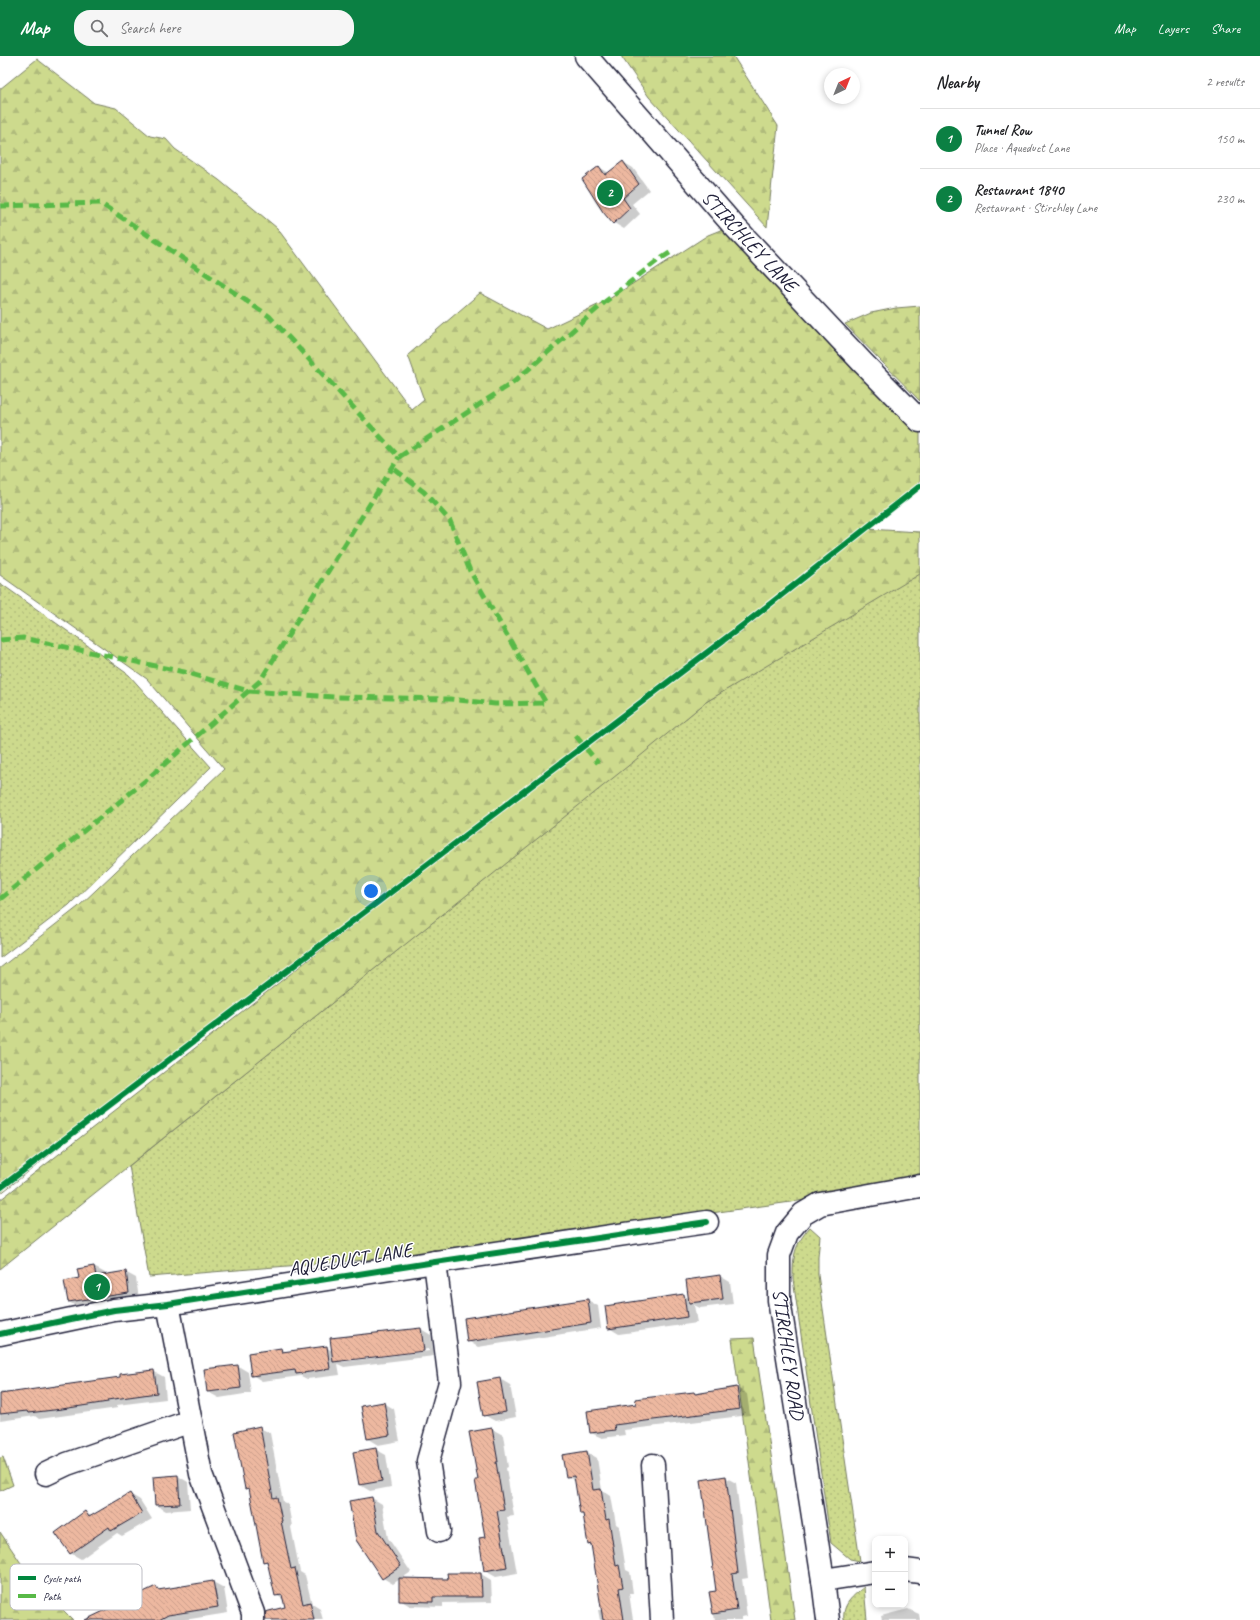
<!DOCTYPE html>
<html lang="en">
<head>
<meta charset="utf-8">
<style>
  body { margin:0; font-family:Caveat,sans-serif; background:#f6f6f6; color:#202124 }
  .controls { position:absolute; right:12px; bottom:12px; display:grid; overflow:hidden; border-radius:8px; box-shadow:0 2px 6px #0003 }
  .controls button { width:36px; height:36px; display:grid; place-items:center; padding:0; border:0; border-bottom:1px solid #e0e0e0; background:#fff; color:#202124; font:20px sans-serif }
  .compass { position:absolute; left:824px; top:12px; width:36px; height:36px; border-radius:50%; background:#fff; box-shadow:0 2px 6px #0003; rotate:43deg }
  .you { position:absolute; left:371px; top:835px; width:14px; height:14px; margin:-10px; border:3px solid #fff; border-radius:50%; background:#1a73e8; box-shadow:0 0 0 6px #1a73e833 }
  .badge { display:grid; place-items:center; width:26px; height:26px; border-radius:50%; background:#0b8043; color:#fff; font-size:13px; font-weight:700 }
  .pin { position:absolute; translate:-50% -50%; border:2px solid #fff; box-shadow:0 1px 4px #0006 }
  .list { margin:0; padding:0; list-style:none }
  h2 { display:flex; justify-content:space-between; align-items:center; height:52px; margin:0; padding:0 16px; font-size:17px }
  h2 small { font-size:13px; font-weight:400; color:#757577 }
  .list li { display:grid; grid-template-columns:26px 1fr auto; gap:12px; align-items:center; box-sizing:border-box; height:60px; padding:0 16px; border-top:1px solid #e0e0e0 }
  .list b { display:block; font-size:15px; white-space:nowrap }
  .list p { margin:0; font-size:13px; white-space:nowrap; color:#757577 }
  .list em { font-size:13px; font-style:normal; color:#757577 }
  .icon { flex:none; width:22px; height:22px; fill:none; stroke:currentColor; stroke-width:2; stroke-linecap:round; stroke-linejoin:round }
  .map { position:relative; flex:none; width:920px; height:1564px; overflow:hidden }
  header { display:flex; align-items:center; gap:24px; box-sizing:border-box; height:56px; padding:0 20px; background:#0b8043; color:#fff }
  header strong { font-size:19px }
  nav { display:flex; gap:22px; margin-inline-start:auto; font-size:14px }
  .search { width:280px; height:36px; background:#f6f6f6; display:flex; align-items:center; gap:10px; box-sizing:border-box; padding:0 14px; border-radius:16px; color:#757577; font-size:15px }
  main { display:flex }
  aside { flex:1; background:#fff }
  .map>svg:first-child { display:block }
  .grass { fill:url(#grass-dots); stroke:#787e64 }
  .forest { fill:url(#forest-firs); stroke:#787e64 }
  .shadow { fill:#0003; fill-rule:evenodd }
  .building { fill:url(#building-back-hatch); stroke:#22223b }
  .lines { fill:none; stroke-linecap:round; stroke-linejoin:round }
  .minor-casing { stroke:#22223b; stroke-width:25 }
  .minor { stroke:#fff; stroke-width:22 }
  .quiet { stroke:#58b947; stroke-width:5; stroke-dasharray:10 5; stroke-linecap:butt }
  .cycleway-casing { stroke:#fff; stroke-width:8 }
  .cycleway { stroke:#00873e; stroke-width:6 }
  .labels { text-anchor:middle; stroke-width:3; stroke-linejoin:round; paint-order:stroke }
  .street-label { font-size:20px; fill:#22223b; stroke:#fff }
  .key { fill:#fff; stroke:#bdbdc4; stroke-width:1 }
  .key-label { font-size:11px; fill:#22223b }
</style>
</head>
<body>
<header>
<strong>Map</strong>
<div class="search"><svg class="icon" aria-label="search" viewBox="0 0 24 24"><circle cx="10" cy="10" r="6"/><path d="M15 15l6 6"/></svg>Search here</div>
<nav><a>Map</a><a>Layers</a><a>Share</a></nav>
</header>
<main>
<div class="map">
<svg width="920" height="1564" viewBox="0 0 920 1564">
  <defs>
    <pattern id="grass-dots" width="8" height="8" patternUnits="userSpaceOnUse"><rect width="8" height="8" fill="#cdda8d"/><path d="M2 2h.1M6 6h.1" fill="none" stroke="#b0bb7b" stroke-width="1.8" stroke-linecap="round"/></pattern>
    <pattern id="forest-firs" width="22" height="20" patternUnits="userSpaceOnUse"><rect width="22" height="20" fill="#cdda8d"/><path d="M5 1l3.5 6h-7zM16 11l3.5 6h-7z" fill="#b0bb7b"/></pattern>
    <pattern id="building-back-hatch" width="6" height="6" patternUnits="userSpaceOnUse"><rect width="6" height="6" fill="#edb8a0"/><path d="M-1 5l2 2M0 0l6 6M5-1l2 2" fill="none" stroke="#cb9e8b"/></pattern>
  </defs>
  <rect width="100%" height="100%" fill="#fff"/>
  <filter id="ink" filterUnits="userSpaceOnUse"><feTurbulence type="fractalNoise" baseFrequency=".025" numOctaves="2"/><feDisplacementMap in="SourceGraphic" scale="8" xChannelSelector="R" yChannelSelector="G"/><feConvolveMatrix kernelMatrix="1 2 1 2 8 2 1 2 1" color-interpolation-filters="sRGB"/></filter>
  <g filter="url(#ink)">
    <!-- grass -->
    <g class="grass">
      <path d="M 920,515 L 920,1126 L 907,1130 L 711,1157 L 439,1198 L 149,1221 L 129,1110 L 706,646 Z"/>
      <path d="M 0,527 L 129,619 L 211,711 L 69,849 L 0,902 Z"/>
      <path d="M 810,1171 L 820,1180 L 818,1201 L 818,1219 L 860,1505 L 850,1503 L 831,1487 L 793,1223 C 793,1199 794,1190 810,1171 Z"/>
      <path d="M 864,1531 L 867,1564 L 844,1564 C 842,1548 853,1540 864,1531 Z"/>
    </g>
    <!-- forest -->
    <g class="forest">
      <path d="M 621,0 L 733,0 L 778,70 L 767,171 L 649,41 Z"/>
      <path d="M 37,3 L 94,47 L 116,52 L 150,80 L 166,83 L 175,93 L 219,124 L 277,172 L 412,354 L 424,344 L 408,299 L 480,237 L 547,273 L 606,245 L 708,179 L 728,171 L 920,364 L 920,429 L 866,473 L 920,476 L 920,518 L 706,646 L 633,706 L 0,1213 L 0,1144 L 588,686 L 236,953 L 0,1138 L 0,912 L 78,851 L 224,713 L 147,623 L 0,519 L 0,33 Z"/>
      <path d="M 920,250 L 920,345 L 845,268 L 871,257 L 896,252 Z"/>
      <path d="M 754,1282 L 795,1564 L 771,1564 L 732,1283 Z"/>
      <path d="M 3,1401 L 13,1429 L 0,1435 L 0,1402 Z"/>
      <path d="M 0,1476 L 31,1522 L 73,1564 L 0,1564 Z"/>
    </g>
    <!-- shadow -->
    <g class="shadow">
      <path d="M 623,106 L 633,112 L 649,134 L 632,148 L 640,158 L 624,173 L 614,167 L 604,155 L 599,111 L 609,117 Z"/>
      <path d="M 94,1211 L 105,1217 L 105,1220 L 125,1216 L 136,1222 L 139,1243 L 79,1252 L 69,1246 L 80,1223 L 78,1214 Z"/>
      <path d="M 720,1220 L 730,1226 L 733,1248 L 700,1252 L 694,1249 L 697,1267 L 619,1278 L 609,1272 L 683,1239 L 690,1243 Z"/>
      <path d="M 588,1244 L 598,1250 L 601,1272 L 478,1291 L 468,1285 L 465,1263 Z"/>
      <path d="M 421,1273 L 431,1279 L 434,1300 L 344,1311 L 338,1308 L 340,1319 L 307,1323 L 301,1320 L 262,1325 L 252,1319 L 281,1293 L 287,1296 L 326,1291 L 332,1295 ZM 429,1293 L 429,1295 L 342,1306 L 342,1304 Z"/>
      <path d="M 238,1310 L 248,1316 L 251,1337 L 219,1342 L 208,1336 L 205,1314 Z"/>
      <path d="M 153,1315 L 164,1321 L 166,1343 L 117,1349 L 118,1352 L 39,1363 L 35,1360 L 0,1365 L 0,1336 L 7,1335 L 12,1337 L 121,1322 Z"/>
      <path d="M 500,1323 L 510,1329 L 516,1361 L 495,1365 L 484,1359 Z"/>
      <path d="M 737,1332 L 747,1338 L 750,1359 L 624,1374 L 625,1379 L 602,1382 L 591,1377 L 694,1337 L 697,1339 Z"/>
      <path d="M 384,1347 L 394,1353 L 400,1385 L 378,1389 L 368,1383 Z"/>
      <path d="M 260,1372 L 270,1377 L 283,1446 L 288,1448 L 292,1470 L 291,1471 L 300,1516 L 305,1519 L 312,1548 L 320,1553 L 323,1564 L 289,1564 L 284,1544 L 276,1539 L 269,1508 L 264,1505 L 250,1435 L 246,1432 Z"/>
      <path d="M 492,1373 L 503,1379 L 508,1411 L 506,1412 L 514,1460 L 507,1461 L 517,1517 L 496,1521 L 485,1515 L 486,1482 L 479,1425 L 471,1377 Z"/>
      <path d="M 375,1393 L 386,1399 L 391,1431 L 370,1435 L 360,1429 Z"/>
      <path d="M 587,1396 L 597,1402 L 602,1434 L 611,1440 L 616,1468 L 619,1470 L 626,1514 L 630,1516 L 633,1537 L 629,1537 L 633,1564 L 600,1564 L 598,1554 L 602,1554 L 592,1490 L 589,1488 L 584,1460 L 581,1458 L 576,1426 L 567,1420 Z"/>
      <path d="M 178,1420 L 188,1426 L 190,1453 L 166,1455 L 156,1449 Z"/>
      <path d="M 725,1421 L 736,1427 L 748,1522 L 742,1523 L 747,1560 L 741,1561 L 741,1564 L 715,1564 L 710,1537 L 717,1536 Z"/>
      <path d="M 130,1438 L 140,1444 L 152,1463 L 122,1480 L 117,1477 L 81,1503 L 70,1497 L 85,1457 L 92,1460 Z"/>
      <path d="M 372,1442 L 382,1448 L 388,1482 L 411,1516 L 401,1523 L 449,1524 L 481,1518 L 491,1524 L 492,1546 L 443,1547 L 443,1551 L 410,1550 L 400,1544 L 400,1523 L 393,1528 L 383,1522 Z"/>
      <path d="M 213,1526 L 224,1532 L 228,1557 L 184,1564 L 110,1564 L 156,1531 L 162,1535 Z"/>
      <path d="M 908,1553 L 919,1558 L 920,1564 L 882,1564 L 881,1560 Z"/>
    </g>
    <!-- building -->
    <g class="building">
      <path d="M 623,105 L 639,128 L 623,142 L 630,152 L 613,168 L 603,156 L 582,123 L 599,110 L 605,119 Z"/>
      <path d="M 94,1210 L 96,1220 L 126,1215 L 129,1237 L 68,1246 L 64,1225 L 79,1222 L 77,1213 Z"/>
      <path d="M 720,1219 L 723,1243 L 689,1247 L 686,1224 Z"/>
      <path d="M 684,1238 L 687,1261 L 608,1273 L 605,1250 Z"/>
      <path d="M 588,1243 L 591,1267 L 467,1286 L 464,1262 Z"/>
      <path d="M 421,1272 L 424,1295 L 333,1306 L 330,1282 Z"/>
      <path d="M 327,1290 L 330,1313 L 296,1318 L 295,1314 L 251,1320 L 248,1297 L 281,1292 L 282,1296 Z"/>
      <path d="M 238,1309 L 241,1332 L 207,1336 L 204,1313 Z"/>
      <path d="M 154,1314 L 157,1337 L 107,1344 L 108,1346 L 62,1353 L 28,1357 L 27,1355 L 0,1358 L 0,1338 L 120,1321 L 120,1318 Z"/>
      <path d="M 500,1322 L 506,1356 L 483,1360 L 477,1326 Z"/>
      <path d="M 737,1331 L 740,1353 L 614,1369 L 615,1374 L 590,1377 L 587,1355 L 636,1348 L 635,1343 L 694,1336 L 695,1338 Z"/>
      <path d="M 384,1346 L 390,1379 L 367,1383 L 361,1350 Z"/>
      <path d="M 260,1370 L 273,1442 L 277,1441 L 282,1465 L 281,1465 L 291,1513 L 295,1512 L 303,1548 L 310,1546 L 314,1564 L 266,1564 L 265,1556 L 285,1551 L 282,1539 L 275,1540 L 267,1505 L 263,1506 L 249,1432 L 245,1433 L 234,1376 Z"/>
      <path d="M 492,1372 L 498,1406 L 496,1406 L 504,1454 L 497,1455 L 507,1511 L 484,1515 L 479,1482 L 485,1481 L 475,1424 L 478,1424 L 469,1376 Z"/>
      <path d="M 376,1392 L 382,1425 L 359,1429 L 353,1396 Z"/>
      <path d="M 587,1395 L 593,1434 L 601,1433 L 606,1464 L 609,1463 L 616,1510 L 619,1509 L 623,1531 L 619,1532 L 624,1564 L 603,1564 L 591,1488 L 588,1489 L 583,1458 L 580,1458 L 574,1420 L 566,1421 L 562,1399 Z"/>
      <path d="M 178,1419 L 180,1448 L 155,1449 L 153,1421 Z"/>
      <path d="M 726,1420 L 738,1517 L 732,1518 L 737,1554 L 713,1558 L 709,1536 L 716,1535 L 701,1424 Z"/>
      <path d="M 130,1437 L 142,1457 L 111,1475 L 109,1471 L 70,1498 L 55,1477 L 85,1455 L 89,1461 Z"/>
      <path d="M 372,1441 L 378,1475 L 401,1510 L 382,1523 L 356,1484 L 349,1445 Z"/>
      <path d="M 447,1517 L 481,1517 L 482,1541 L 433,1541 L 433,1546 L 399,1545 L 399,1522 L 448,1523 Z"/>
      <path d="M 213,1525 L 218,1551 L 168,1559 L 159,1564 L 85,1564 L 156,1530 L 158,1534 Z"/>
    </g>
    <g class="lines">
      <!-- minor casing -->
      <g class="minor-casing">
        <g id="minor">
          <path d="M 586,0 L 734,170 L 863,307 L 920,365"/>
          <path d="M 435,1206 L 450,1326 L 428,1405 L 439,1475"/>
          <path d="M 168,1248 L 201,1418 L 253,1557 L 253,1564"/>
          <path d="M 0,1278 L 114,1254 L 168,1248 L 435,1206 L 707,1166"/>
          <path d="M 653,1409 L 662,1564"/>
          <path d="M 46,1418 L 67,1408 L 191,1365"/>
          <path d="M 905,1514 L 920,1516"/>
          <path d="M 823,1524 L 875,1516"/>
          <path d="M 828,1564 L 823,1524 L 779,1244 L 779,1199 L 787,1177 L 803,1158 L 820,1148 L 920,1130"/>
        </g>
      </g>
      <!-- minor -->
      <use href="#minor" class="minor"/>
      <!-- quiet -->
      <g class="quiet">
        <path d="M 0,150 L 100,147 L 269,260 L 399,401 L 514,326 L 606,245 L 657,205 L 673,195"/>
        <path d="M 0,584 L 23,582 L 184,616 L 248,635 L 334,641 L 450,643 L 495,648 L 546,647 L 470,515 L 450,465 L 424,436 L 393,412"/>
        <path d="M 576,680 L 598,707"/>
        <path d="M 0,843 L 145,725 L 260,625 L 399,401"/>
      </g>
      <!-- cycleway casing -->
      <g class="cycleway-casing">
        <g id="cycleway">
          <path d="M 0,1132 L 742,570 L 920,430"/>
          <path d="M 0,1278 L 114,1254 L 168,1248 L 435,1206 L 707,1166"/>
        </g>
      </g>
      <!-- cycleway -->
      <use href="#cycleway" class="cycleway"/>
    </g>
  </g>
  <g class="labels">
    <!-- street labels -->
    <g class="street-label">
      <text transform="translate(750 185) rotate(47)" y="7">STIRCHLEY LANE</text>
      <text transform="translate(350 1203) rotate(-9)" y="7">AQUEDUCT LANE</text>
      <text transform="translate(789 1298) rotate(82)" y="7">STIRCHLEY ROAD</text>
    </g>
  </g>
  <!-- legend -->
  <rect x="10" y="1508" width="132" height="46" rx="6" class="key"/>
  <rect x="18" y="1520" width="18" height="4" fill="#00873e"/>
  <rect x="18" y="1538" width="18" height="4" fill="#58b947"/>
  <g class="key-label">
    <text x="43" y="1526">Cycle path</text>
    <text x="43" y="1544">Path</text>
  </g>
</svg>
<div class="controls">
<button>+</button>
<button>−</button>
</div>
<svg class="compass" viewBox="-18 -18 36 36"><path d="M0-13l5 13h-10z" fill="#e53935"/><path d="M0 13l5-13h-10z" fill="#757577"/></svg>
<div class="you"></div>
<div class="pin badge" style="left:97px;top:1231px">1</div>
<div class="pin badge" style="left:610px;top:137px">2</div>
</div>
<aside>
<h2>Nearby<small>2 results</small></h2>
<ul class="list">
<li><span class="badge">1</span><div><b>Tunnel Row</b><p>Place · Aqueduct Lane</p></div><em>150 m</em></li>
<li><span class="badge">2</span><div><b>Restaurant 1840</b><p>Restaurant · Stirchley Lane</p></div><em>230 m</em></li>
</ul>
</aside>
</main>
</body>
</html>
